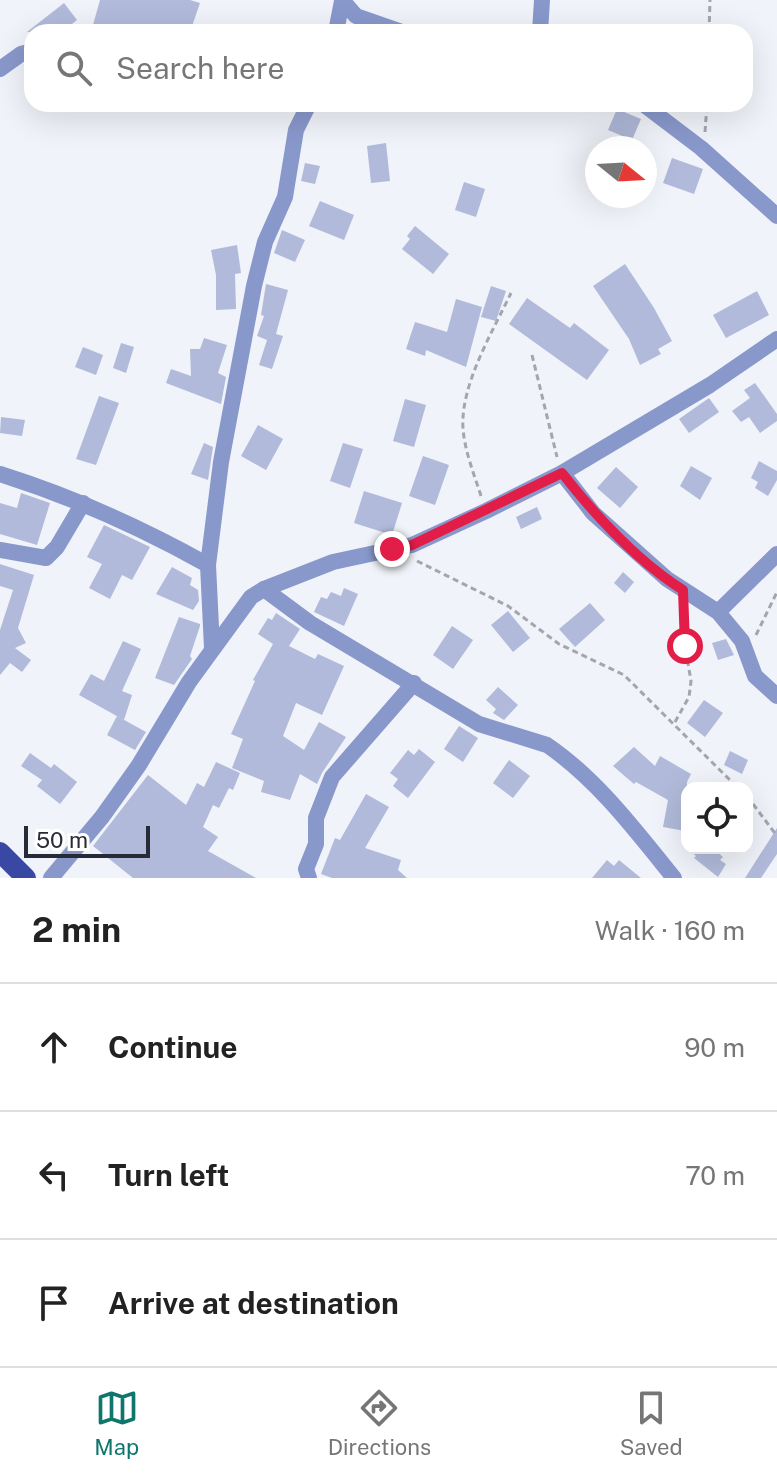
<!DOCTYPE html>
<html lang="en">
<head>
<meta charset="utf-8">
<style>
  body { margin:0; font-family:"Public Sans",sans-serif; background:#f2f2f2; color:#222 }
  .controls { position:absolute; right:24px; bottom:24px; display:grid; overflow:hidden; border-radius:16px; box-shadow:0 8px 32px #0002 }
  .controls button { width:72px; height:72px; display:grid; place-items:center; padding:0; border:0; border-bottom:2px solid #e0e0e0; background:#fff; color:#222; font:40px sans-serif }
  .compass { position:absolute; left:585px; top:136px; width:72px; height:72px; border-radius:50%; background:#fff; box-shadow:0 8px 32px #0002; rotate:108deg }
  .scale { position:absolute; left:24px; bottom:20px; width:126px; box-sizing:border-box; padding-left:8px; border:4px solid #272b37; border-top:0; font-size:22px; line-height:28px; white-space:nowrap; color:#272b37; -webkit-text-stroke:6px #fff; paint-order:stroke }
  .stop { position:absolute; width:24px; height:24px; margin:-18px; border:6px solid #e11d48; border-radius:50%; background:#fff }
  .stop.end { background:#e11d48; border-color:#fff; box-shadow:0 2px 8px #0008 }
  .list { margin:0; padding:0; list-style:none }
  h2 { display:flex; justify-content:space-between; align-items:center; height:104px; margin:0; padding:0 32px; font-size:34px }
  h2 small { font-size:26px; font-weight:400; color:#767676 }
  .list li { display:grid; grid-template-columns:52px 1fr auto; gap:24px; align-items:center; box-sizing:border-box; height:128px; padding:0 32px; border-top:2px solid #e0e0e0 }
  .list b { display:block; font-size:30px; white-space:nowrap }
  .list em { font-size:26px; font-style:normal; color:#767676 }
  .icon { flex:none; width:44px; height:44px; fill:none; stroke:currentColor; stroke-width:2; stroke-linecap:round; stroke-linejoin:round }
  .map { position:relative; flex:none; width:777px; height:878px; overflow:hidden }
  .search { position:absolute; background:#fff; box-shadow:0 8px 32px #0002; left:24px; right:24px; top:24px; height:88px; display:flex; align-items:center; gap:20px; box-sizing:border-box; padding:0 28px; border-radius:24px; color:#767676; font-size:30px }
  .sheet { height:488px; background:#fff }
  nav { display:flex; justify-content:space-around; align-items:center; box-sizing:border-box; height:112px; border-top:2px solid #e0e0e0; background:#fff; font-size:22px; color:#767676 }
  nav a { display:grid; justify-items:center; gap:4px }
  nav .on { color:#0f766e }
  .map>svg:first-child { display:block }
  .building { fill:#b1bada }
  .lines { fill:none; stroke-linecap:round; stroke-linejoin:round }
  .path { stroke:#a3a6ae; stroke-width:3; stroke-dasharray:6 4; stroke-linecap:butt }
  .minor { stroke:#8998cb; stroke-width:16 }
  .major { stroke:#3948a2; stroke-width:20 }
  .route { stroke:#e11d48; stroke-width:10 }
</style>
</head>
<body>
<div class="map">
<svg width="777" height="878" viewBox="0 0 777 878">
  <rect width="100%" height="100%" fill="#f0f3f9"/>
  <!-- building -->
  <g class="building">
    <path d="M 100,0 L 190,0 L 200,3 L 190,32 L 91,32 Z"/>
    <path d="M 64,3 L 77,20 L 62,32 L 27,32 Z"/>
    <path d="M 617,109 L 641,119 L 632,140 L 608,130 Z"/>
    <path d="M 386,143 L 390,181 L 371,183 L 367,146 Z"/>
    <path d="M 672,158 L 703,169 L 694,194 L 663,183 Z"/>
    <path d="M 305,163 L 320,166 L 315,184 L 301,181 Z"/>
    <path d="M 464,182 L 485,189 L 476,217 L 455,210 Z"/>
    <path d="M 320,201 L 354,215 L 344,240 L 309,226 Z"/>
    <path d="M 415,226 L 449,254 L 433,274 L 402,249 L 410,239 L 407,236 Z"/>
    <path d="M 282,230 L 305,240 L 295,262 L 274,253 Z"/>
    <path d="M 237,245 L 241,273 L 235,274 L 236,309 L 216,310 L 216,275 L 211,250 Z"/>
    <path d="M 625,264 L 654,308 L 672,341 L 658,349 L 661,354 L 640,365 L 629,339 L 593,286 Z"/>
    <path d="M 266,284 L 288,290 L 276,334 L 283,336 L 272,369 L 259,365 L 267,340 L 257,336 L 264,316 L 261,315 Z"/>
    <path d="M 491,286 L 506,291 L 496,321 L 481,317 Z"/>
    <path d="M 757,291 L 769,315 L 726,338 L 713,315 Z"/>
    <path d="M 527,298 L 570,328 L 574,323 L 609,350 L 587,380 L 509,324 Z"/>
    <path d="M 456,299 L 482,307 L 466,367 L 426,350 L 425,356 L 406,349 L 415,322 L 447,332 Z"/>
    <path d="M 204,338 L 227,345 L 218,373 L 226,377 L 221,404 L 166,383 L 171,369 L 191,376 L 190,349 L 200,349 Z"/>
    <path d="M 121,343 L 134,347 L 126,373 L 113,368 Z"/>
    <path d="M 83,347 L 103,355 L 96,375 L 75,367 Z"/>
    <path d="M 755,383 L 777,414 L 777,421 L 760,433 L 749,417 L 741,422 L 732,411 L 750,398 L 744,390 Z"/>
    <path d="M 99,396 L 119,403 L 96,465 L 76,459 Z"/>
    <path d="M 709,398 L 719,412 L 689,433 L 679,419 Z"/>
    <path d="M 405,399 L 426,405 L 414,447 L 393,441 Z"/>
    <path d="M 1,417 L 25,420 L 22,436 L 0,433 Z"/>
    <path d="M 258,425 L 283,439 L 266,470 L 241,456 Z"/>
    <path d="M 204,443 L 213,447 L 208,480 L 191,474 Z"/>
    <path d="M 343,443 L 363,449 L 350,488 L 330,481 Z"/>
    <path d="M 423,456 L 449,465 L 435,505 L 409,496 Z"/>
    <path d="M 759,461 L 777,471 L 777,480 L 768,496 L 755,488 L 758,482 L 751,478 Z"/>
    <path d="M 691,466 L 712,478 L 700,500 L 680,486 Z"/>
    <path d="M 616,467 L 638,487 L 620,508 L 597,488 Z"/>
    <path d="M 364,491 L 402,503 L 392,535 L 354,523 Z"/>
    <path d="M 21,493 L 50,503 L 37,545 L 0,534 L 0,503 L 17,508 Z"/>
    <path d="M 537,507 L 542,519 L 521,529 L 516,517 Z"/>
    <path d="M 104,525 L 150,547 L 132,580 L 122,575 L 110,599 L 89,588 L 102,564 L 87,557 Z"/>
    <path d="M 0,564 L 34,575 L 18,628 L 26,643 L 15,648 L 31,660 L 22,672 L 10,663 L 0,675 L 0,630 L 13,590 L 0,586 Z"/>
    <path d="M 172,567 L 192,578 L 190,585 L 198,590 L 199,601 L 193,610 L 156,594 Z"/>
    <path d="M 623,572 L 634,582 L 625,593 L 614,583 Z"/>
    <path d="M 344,588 L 358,594 L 344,626 L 314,612 L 321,597 L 327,599 L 331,592 L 341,596 Z"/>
    <path d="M 590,603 L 605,620 L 575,647 L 559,629 Z"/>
    <path d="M 508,611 L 530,638 L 513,652 L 491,625 Z"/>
    <path d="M 276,613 L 300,629 L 289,646 L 315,659 L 318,654 L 344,666 L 322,715 L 296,703 L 283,736 L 304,750 L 319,722 L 346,737 L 322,773 L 317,784 L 300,774 L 290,800 L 261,792 L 264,781 L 232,768 L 243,739 L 231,734 L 255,681 L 253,680 L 273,644 L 258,634 L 268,618 L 272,620 Z"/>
    <path d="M 179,617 L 200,624 L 200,626 L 190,656 L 192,659 L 174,685 L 155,678 Z"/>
    <path d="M 452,626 L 473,640 L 453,669 L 433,655 Z"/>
    <path d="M 726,639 L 734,655 L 718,660 L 712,643 Z"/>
    <path d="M 123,641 L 141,649 L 122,691 L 132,695 L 124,720 L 79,695 L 91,674 L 104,681 Z"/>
    <path d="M 498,687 L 518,705 L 504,720 L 493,713 L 496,709 L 486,700 Z"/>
    <path d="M 704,700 L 723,713 L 705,737 L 687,723 Z"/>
    <path d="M 117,716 L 146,732 L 135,750 L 107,735 Z"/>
    <path d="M 459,726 L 478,738 L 463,762 L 444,749 Z"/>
    <path d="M 634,747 L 655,766 L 660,756 L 691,774 L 687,782 L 685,831 L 663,827 L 668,800 L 636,782 L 634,784 L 613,766 Z"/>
    <path d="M 419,749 L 435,762 L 408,798 L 393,786 L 398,779 L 390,773 L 408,750 L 414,755 Z"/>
    <path d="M 730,751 L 748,760 L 742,774 L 724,765 Z"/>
    <path d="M 30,753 L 51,768 L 54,764 L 77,782 L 60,804 L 37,786 L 42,780 L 21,766 Z"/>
    <path d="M 509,760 L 530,776 L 513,798 L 493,783 Z"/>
    <path d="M 216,762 L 240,773 L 233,790 L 229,788 L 219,808 L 213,805 L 203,827 L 218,837 L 208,851 L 256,878 L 133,878 L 93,846 L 148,775 L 186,805 L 197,783 L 204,787 Z"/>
    <path d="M 366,794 L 389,807 L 365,848 L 401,860 L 398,870 L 407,878 L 332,878 L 321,874 L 335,838 L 340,840 Z"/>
    <path d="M 777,828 L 777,854 L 761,878 L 745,878 Z"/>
    <path d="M 686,848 L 713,848 L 723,857 L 720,860 L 726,864 L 718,877 L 694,858 L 696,856 Z"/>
    <path d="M 607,860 L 614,866 L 619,860 L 641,878 L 592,878 Z"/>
  </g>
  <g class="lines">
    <!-- path -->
    <g class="path">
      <path d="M 709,32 L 710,0"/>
      <path d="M 705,132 L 707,104"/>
      <path d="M 532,355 L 557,457"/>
      <path d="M 481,496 C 474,474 465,452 463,429 C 460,385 493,331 511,293"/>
      <path d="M 417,561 L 508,606 L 559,644 L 624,675 L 738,788"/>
      <path d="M 756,635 L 777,592"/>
      <path d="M 675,722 L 689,697 L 691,681 L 685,646 L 684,610"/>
      <path d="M 747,796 L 777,836"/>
    </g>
    <!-- minor -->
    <g class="minor">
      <path d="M 342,0 L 356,16 L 402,32"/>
      <path d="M 336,32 L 342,1"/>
      <path d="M 540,32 L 542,0"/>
      <path d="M 0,69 L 21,54 L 32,51"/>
      <path d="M 643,104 L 701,148 L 777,216"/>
      <path d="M 562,473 L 593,513 L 667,579 L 718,612 L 742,641 L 755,676 L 777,696"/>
      <path d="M 0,474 C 73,497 142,528 208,565"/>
      <path d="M 0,550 L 46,558 L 57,547 L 83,503"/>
      <path d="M 264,589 L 310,623 L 479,724 L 547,745 C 597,779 636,831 674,878"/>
      <path d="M 718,612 L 777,554"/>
      <path d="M 212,648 L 208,565 L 221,462 L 254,286 L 265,242 L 285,197 L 296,130 L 309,104"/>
      <path d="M 51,878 L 102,817 L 139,765 L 189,682 L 251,597 L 264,589 L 333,562 L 412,545 L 486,511 L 562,473 L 710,385 L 777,339"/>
      <path d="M 309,878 L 306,869 L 316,844 L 316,818 L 332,777 L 414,683"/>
    </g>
    <!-- major -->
    <path class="major" d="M 0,852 L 26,878"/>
  </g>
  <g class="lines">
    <!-- route -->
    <path class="route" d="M 392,549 L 412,545 L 562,473 C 595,515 637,561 683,590 L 685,646"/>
  </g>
</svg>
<div class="controls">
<button><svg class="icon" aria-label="locate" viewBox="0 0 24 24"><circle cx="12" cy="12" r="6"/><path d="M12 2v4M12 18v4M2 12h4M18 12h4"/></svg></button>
</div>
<svg class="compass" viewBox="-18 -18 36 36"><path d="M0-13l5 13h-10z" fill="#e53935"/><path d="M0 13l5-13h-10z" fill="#767676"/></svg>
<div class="scale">50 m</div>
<div class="stop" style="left:685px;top:646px"></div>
<div class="stop end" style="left:392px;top:549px"></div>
<div class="search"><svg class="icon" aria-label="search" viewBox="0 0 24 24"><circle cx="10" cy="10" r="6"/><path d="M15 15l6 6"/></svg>Search here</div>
</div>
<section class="sheet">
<h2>2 min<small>Walk · 160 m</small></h2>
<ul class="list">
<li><svg class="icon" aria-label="ahead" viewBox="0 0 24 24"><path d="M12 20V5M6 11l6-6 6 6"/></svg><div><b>Continue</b></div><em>90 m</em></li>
<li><svg class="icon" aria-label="left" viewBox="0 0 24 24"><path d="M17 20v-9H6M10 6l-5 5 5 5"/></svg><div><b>Turn left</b></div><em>70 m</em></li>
<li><svg class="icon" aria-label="arrive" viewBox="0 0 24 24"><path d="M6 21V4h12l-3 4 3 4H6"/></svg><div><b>Arrive at destination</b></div></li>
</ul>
</section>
<nav>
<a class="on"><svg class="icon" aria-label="map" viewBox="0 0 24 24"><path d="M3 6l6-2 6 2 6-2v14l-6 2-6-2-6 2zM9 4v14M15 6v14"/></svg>Map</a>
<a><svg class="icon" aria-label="directions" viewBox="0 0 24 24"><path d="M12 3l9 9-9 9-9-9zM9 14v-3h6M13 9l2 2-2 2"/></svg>Directions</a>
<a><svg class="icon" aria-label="saved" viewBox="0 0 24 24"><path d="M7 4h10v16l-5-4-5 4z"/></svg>Saved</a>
</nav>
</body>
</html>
